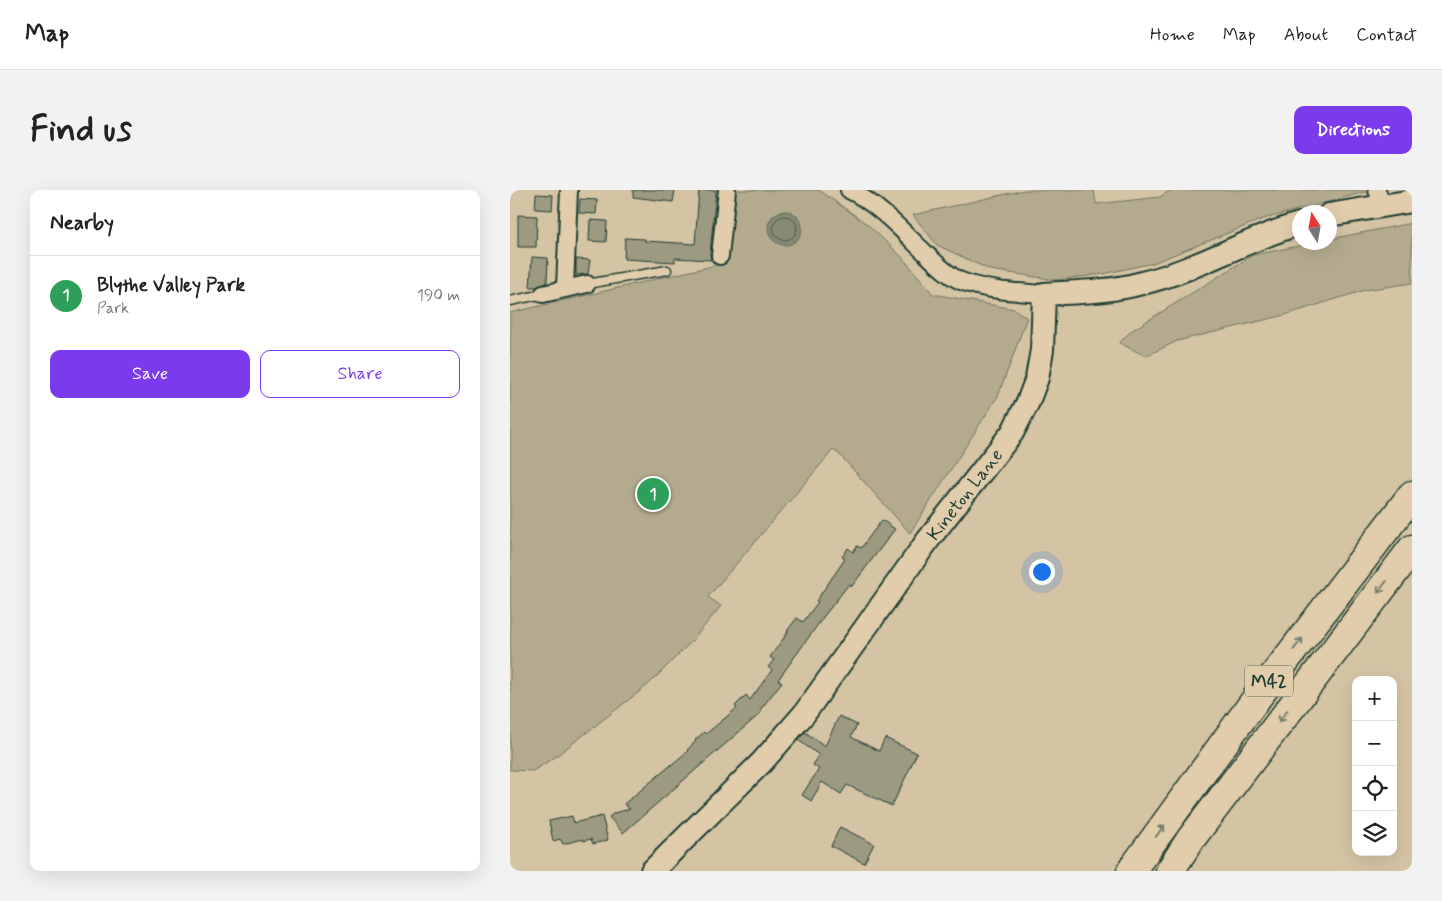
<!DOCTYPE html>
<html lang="en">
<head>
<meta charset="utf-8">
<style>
  body { margin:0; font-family:Mynerve,sans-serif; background:#f2f2f2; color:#222 }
  .controls { position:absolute; right:15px; bottom:15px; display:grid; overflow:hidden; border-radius:10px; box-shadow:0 5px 20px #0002 }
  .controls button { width:45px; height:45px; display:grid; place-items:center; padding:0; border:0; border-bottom:1px solid #e0e0e0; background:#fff; color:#222; font:25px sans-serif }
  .compass { position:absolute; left:782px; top:15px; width:45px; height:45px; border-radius:50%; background:#fff; box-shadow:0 5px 20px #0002; rotate:349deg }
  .you { position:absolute; left:531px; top:381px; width:18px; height:18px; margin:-12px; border:4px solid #fff; border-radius:50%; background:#1a73e8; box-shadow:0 0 0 8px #1a73e833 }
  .badge { display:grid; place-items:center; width:32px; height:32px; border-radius:50%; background:#7c3aed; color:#fff; font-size:16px; font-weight:700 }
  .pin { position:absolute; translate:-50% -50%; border:2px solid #fff; box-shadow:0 1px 5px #0006 }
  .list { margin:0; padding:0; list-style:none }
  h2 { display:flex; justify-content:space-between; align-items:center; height:65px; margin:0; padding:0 20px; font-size:21px }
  h2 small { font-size:16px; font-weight:400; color:#767676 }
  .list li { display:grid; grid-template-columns:32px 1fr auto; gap:15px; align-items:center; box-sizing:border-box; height:80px; padding:0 20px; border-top:1px solid #e0e0e0 }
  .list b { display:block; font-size:19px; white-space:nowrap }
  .list p { margin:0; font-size:16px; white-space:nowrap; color:#767676 }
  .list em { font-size:16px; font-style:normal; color:#767676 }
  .actions { display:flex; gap:10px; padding:15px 20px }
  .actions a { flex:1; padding:11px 0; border:1px solid #7c3aed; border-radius:10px; text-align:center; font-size:18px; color:#7c3aed }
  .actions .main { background:#7c3aed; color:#fff }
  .icon { flex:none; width:28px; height:28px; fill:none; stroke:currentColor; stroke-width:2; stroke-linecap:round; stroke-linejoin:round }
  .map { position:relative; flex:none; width:902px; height:681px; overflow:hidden; border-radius:10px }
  header { display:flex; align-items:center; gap:30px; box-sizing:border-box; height:70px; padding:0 25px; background:#fff; border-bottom:1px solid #e0e0e0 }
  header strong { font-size:24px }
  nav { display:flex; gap:28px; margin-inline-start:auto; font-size:18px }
  .intro { display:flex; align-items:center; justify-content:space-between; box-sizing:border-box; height:120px; padding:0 30px }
  h1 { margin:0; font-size:35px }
  .button { padding:12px 22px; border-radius:10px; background:#7c3aed; color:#fff; font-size:18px; font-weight:700 }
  main { display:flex; gap:30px; padding:0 30px }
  aside { flex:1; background:#fff; border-radius:10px; box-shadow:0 5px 20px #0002 }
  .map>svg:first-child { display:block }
  .green { fill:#b4ab8f; stroke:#6a7462 }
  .water { fill:#868a73; stroke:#5d6b5a }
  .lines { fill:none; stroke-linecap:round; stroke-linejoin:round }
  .shore { stroke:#485c4d; stroke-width:1 }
  .building { fill:#9c9a81; stroke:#1f3d34 }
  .lane-casing { stroke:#1f3d34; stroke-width:11 }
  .street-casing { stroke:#1f3d34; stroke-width:20 }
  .secondary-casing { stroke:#1f3d34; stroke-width:26 }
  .highway-casing { stroke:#1f3d34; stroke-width:31 }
  .lane { stroke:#e1cdab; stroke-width:8 }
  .street { stroke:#e1cdab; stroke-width:16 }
  .secondary { stroke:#e1cdab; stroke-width:22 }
  .highway { stroke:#e1cdab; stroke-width:28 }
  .oneway { stroke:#767e6a }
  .labels { text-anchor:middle; stroke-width:5; stroke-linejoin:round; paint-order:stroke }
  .shield { fill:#e1cdab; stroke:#596858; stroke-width:1 }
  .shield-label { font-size:18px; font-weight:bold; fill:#1f3d34 }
  .street-label { font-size:19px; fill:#1f3d34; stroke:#e1cdab }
</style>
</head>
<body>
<header>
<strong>Map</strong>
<nav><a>Home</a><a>Map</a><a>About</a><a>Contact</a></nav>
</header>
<div class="intro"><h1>Find us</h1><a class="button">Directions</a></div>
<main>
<aside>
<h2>Nearby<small></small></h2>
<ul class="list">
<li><span class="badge" style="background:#2e9e5b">1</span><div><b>Blythe Valley Park</b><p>Park</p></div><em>190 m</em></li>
</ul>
<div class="actions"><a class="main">Save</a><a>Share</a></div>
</aside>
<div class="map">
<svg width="902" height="681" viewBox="0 0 902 681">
  <rect width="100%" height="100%" fill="#d5c4a4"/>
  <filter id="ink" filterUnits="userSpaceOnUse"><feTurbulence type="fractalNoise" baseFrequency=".02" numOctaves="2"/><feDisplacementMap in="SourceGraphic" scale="10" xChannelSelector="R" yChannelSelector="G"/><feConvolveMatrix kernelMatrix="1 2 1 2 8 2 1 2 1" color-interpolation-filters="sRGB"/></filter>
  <g filter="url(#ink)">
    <!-- green -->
    <g class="green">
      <path d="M 223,0 L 309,0 L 357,34 L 391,66 L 423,104 L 504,119 L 517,128 L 488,206 L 400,343 L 329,264 L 323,260 L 198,407 L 211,416 L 181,452 L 139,494 L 45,567 L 23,581 L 0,580 L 0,123 L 215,73 Z"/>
      <path d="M 514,0 L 584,0 L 586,14 L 650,7 L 661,0 L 863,0 L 753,29 L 643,73 L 593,84 L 546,90 L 480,80 L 427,55 L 403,25 Z"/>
      <path d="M 902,33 L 902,93 L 855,100 L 775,125 L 667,151 L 636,166 L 609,153 L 621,141 L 743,65 L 804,53 L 819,52 L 820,49 Z"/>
    </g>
    <!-- water -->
    <circle class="water" cx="275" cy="38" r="17"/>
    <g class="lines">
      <!-- shore -->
      <circle class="shore" cx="275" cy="38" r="12"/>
    </g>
    <!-- building -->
    <g class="building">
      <path d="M 123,0 L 165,0 L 163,12 L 123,7 Z"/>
      <path d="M 189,0 L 206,0 L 200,65 L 201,70 L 165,68 L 165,72 L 114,69 L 115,48 L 135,49 L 135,51 L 185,54 Z"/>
      <path d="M 26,4 L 43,5 L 42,20 L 25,19 Z"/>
      <path d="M 70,9 L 87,10 L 86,24 L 69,23 Z"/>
      <path d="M 8,25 L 27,26 L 26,57 L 8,57 Z"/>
      <path d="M 80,30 L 97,31 L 96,52 L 79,51 Z"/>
      <path d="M 22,67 L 38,68 L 37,93 L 26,97 L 20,97 Z"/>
      <path d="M 66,69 L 80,70 L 78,84 L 66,85 Z"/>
      <path d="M 372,330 L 385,339 L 342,396 L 339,394 L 314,426 L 268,490 L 272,492 L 250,520 L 252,522 L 113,643 L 99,627 L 104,623 L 120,619 L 114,614 L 178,561 L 177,560 L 186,551 L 185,550 L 194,542 L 196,544 L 227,518 L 225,516 L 236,505 L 240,510 L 262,480 L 258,477 L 264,470 L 260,467 L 278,442 L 277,441 L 287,428 L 293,432 L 308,412 L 306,411 L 335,369 L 332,367 L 338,358 L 343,362 L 347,356 L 351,358 Z"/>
      <path d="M 329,526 L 347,535 L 341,547 L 369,561 L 375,548 L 407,563 L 382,616 L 337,595 L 331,604 L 312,592 L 301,611 L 292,605 L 309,579 L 303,575 L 309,565 L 288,550 L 295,542 L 315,556 Z"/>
      <path d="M 62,626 L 64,633 L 92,626 L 98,650 L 83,654 L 81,649 L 73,651 L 73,649 L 53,654 L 50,649 L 43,651 L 39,631 Z"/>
      <path d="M 330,637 L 364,654 L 354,673 L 321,656 Z"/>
    </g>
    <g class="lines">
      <!-- lane casing -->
      <g class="lane-casing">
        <g id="lane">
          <path d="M 77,94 L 157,80"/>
          <path d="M 0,111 L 33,104"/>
        </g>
      </g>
      <!-- street casing -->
      <g class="street-casing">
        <g id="street">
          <path d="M 339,0 C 364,12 387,35 407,55 C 419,66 436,85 451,91 C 477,101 506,102 534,104"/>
          <path d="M 867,0 L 872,15"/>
          <path d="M 210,66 L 217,0"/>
          <path d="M 55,98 L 59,0"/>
          <path d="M 33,104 L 77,94"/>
        </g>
      </g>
      <!-- secondary casing -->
      <g class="secondary-casing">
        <g id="secondary">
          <path d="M 819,25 L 902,11"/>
          <path d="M 142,681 L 252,572 L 294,524 L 418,350 L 502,243 L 518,212 L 527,188 L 532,160 L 534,104 C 567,102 600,102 632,93 C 687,80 736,49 789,34"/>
        </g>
      </g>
      <!-- highway casing -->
      <g class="highway-casing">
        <g id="highway">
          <path d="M 621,681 L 746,509 L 902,305"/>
          <path d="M 660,681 L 680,650 L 902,359"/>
        </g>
      </g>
      <!-- lane -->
      <use href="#lane" class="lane"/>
      <!-- street -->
      <use href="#street" class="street"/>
      <!-- secondary -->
      <use href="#secondary" class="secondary"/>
      <!-- highway -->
      <use href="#highway" class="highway"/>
    </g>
    <!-- one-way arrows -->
    <defs><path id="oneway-shaft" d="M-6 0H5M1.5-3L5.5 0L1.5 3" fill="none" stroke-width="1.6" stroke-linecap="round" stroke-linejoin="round" transform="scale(1.25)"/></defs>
    <g class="oneway">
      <use href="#oneway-shaft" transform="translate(872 397) rotate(128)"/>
      <use href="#oneway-shaft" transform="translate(788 454) rotate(-52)"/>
      <use href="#oneway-shaft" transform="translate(773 526) rotate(127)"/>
      <use href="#oneway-shaft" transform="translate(650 641) rotate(-54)"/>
    </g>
  </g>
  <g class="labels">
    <!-- shield labels -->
    <rect class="shield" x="735" y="475.5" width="48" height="31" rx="4"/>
    <g class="shield-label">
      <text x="759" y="497">M42</text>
    </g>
    <!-- street labels -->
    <g class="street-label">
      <text transform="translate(454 304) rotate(-52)" y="7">Kineton Lane</text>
    </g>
  </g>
</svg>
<div class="controls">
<button>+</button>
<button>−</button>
<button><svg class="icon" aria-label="locate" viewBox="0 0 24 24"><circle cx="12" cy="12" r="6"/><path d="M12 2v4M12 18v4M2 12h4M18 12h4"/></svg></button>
<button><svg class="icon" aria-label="layers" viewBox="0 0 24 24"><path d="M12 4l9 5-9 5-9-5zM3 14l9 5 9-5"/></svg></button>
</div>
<svg class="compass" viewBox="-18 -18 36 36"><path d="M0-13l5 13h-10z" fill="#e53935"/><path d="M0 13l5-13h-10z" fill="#767676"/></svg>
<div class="you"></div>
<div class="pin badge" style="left:143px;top:304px;background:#2e9e5b">1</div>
</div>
</main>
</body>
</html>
